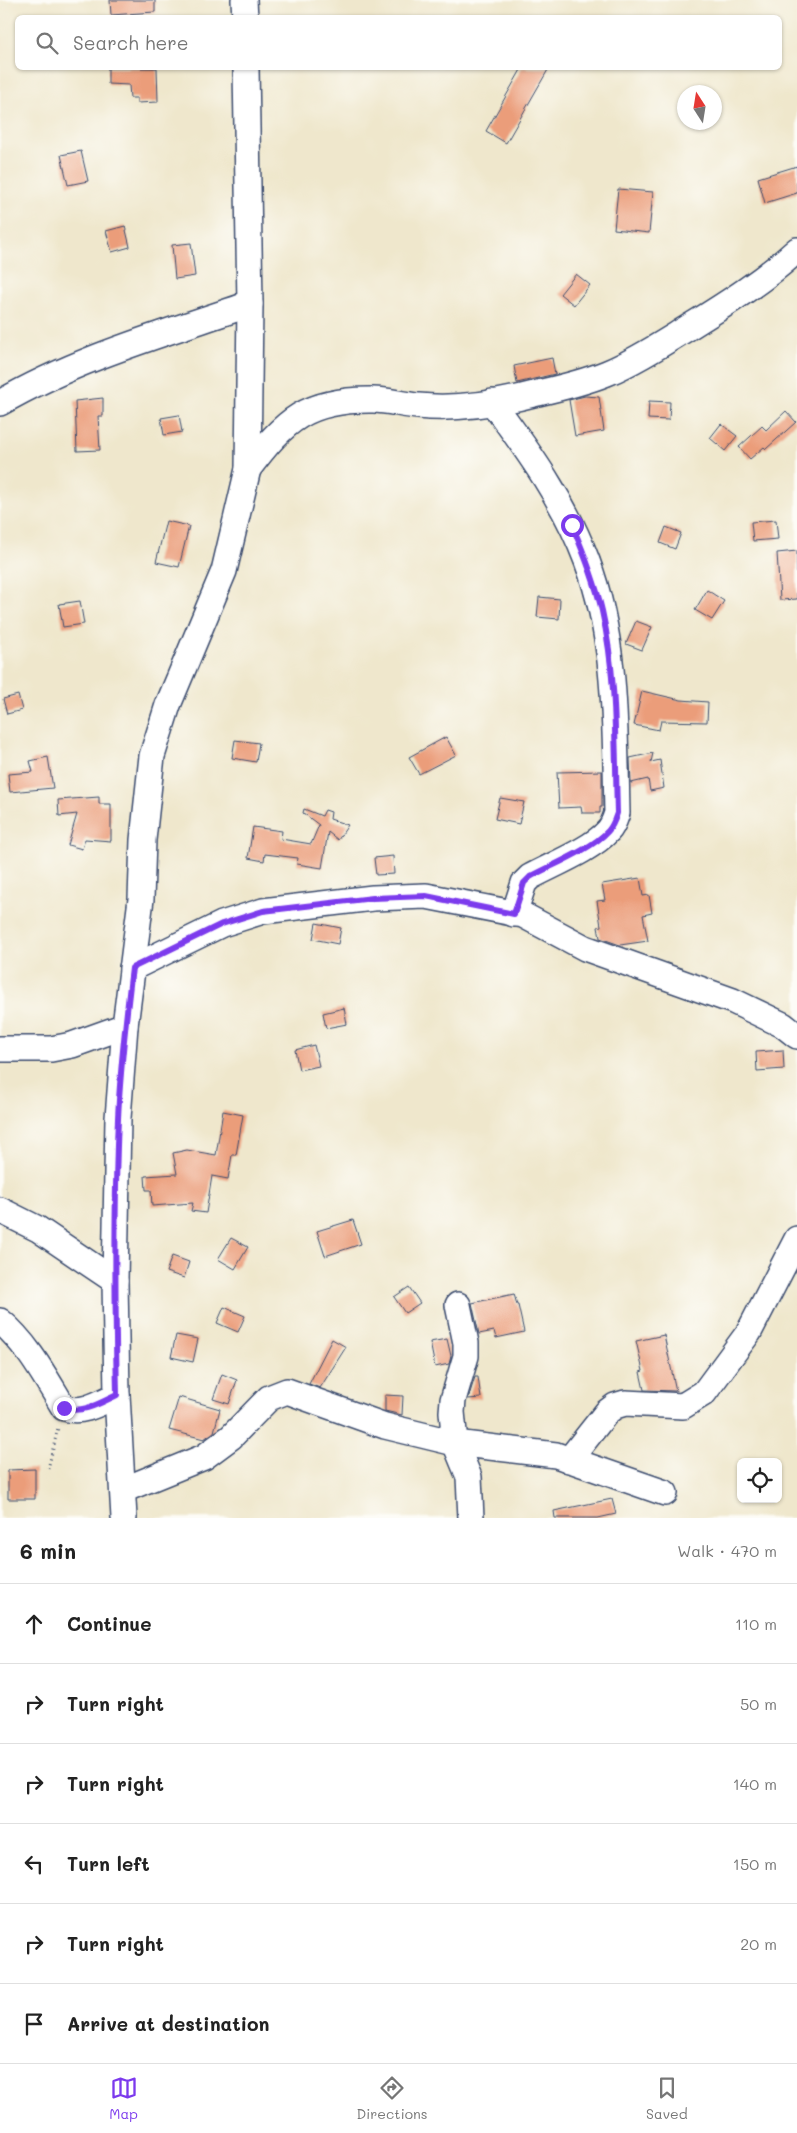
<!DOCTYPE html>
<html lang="en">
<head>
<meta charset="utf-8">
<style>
  body { margin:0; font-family:Mali,sans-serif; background:#f2f2f2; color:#222 }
  .controls { position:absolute; right:15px; bottom:15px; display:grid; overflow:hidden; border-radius:8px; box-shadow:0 1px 4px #0004 }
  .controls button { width:45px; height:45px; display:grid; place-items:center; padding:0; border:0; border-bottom:1px solid #e0e0e0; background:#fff; color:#222; font:25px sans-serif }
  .compass { position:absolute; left:677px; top:85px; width:45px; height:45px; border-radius:50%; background:#fff; box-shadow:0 1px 4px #0004; rotate:348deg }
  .stop { position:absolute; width:15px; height:15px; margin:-11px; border:4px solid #7c3aed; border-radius:50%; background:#fff }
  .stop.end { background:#7c3aed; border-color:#fff; box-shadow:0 1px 5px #0008 }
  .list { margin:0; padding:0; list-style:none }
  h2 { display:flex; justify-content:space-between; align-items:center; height:65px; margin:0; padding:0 20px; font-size:21px }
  h2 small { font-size:16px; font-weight:400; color:#767676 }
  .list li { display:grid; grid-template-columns:32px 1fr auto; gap:15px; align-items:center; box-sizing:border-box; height:80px; padding:0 20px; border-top:1px solid #e0e0e0 }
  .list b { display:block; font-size:19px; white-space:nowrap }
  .list em { font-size:16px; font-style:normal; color:#767676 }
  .icon { flex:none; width:28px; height:28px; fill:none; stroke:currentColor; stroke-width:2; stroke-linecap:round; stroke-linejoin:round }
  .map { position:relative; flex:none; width:797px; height:1518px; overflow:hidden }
  .search { position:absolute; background:#fff; box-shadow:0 1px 4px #0004; left:15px; right:15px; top:15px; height:55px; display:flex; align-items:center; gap:12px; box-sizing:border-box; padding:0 18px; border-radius:8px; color:#767676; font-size:19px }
  .sheet { height:545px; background:#fff }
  nav { display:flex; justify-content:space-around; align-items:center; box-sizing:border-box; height:70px; border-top:1px solid #e0e0e0; background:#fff; font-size:14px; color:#767676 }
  nav a { display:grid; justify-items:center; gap:2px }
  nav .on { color:#7c3aed }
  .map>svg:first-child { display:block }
  .building { fill:#eb9d7a }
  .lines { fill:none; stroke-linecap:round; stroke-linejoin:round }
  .minor-casing { stroke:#3b4b6e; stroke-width:28 }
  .path { stroke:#3b4b6e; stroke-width:3; stroke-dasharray:1 4; stroke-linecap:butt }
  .minor { stroke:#fff; stroke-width:25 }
  .route { stroke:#7c3aed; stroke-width:6 }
</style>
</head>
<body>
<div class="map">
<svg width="797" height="1518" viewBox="0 0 797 1518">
  <rect width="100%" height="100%" fill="#fdfcf7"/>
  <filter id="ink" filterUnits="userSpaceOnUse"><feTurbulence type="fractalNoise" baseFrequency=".02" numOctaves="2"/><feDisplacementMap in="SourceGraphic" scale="10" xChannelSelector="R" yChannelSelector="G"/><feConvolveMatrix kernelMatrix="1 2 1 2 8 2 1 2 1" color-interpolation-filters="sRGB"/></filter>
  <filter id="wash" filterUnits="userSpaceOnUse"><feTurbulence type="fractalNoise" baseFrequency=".0096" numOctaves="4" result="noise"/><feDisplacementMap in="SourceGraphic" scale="20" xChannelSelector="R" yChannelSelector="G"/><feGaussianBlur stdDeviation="1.12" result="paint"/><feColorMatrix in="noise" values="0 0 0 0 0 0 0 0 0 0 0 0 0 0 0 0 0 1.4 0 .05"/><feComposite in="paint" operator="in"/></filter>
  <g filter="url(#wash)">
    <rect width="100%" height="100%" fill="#efe7cc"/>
    <g id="blocks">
      <!-- building -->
      <g class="building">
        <path d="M 110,0 L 155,0 L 155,12 L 111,15 Z"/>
        <path d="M 108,68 L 157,68 L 158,102 L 137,103 L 137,98 L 130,98 L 129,85 L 108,84 Z"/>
        <path d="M 522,68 L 549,68 L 506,143 L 486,131 Z"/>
        <path d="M 81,151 L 88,181 L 68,185 L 61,155 Z"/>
        <path d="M 797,166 L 797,193 L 765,203 L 758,178 Z"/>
        <path d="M 618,189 L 653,192 L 649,233 L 614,229 Z"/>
        <path d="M 125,226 L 130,247 L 112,252 L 106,231 Z"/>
        <path d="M 191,243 L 195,276 L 175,279 L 172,245 Z"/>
        <path d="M 576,274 L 590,285 L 574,305 L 560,294 Z"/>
        <path d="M 552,358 L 555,374 L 517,383 L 514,366 Z"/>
        <path d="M 585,396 L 599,397 L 604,431 L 575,436 L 569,400 Z"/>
        <path d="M 103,398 L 103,416 L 98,416 L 100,450 L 77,451 L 75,401 Z"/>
        <path d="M 649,401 L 670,402 L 669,420 L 648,419 Z"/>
        <path d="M 786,411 L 796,422 L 766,449 L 764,447 L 750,459 L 739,447 L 762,426 L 766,430 Z"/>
        <path d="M 179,415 L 182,432 L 164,435 L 161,418 Z"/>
        <path d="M 721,424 L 737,436 L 725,451 L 710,438 Z"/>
        <path d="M 776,520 L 778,539 L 753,541 L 751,522 Z"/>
        <path d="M 166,521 L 189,526 L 179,567 L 156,562 Z"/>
        <path d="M 666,527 L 681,533 L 675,549 L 660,543 Z"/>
        <path d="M 797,551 L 797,599 L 780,600 L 777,553 Z"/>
        <path d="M 707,590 L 724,601 L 712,620 L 695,610 Z"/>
        <path d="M 539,597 L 560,599 L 559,619 L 537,617 Z"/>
        <path d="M 80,601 L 84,624 L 63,627 L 59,604 Z"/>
        <path d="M 636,621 L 652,627 L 642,650 L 626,644 Z"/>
        <path d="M 642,691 L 681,700 L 708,702 L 707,722 L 661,721 L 659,730 L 634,725 Z"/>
        <path d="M 18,695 L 22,710 L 7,714 L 3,699 Z"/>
        <path d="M 446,737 L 456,755 L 419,774 L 409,757 Z"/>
        <path d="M 235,740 L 259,743 L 256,762 L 232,758 Z"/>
        <path d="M 653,753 L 651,762 L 660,760 L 664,788 L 650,791 L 648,779 L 631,783 L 630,758 Z"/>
        <path d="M 48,757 L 53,788 L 10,792 L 8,774 L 33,772 L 30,761 Z"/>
        <path d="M 602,771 L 602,807 L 600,807 L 600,813 L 582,813 L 581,807 L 559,808 L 557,772 Z"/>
        <path d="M 99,797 L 99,804 L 111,804 L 111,841 L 85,839 L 82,849 L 68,845 L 77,814 L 59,816 L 58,800 Z"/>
        <path d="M 500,798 L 524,802 L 519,824 L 495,819 Z"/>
        <path d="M 304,809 L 322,816 L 325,810 L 331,812 L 330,819 L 348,825 L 338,840 L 328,832 L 322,868 L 297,864 L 298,858 L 265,854 L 264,861 L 248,858 L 253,827 L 282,831 L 281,839 L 311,844 L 319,825 L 303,813 Z"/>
        <path d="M 393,856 L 394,874 L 376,875 L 374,858 Z"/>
        <path d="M 640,878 L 643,896 L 649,895 L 652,913 L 643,915 L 648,941 L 620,945 L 600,938 L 598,927 L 601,926 L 597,901 L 605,900 L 602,884 Z"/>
        <path d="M 316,923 L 341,928 L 338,944 L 313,939 Z"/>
        <path d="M 344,1008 L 347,1024 L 326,1028 L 323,1013 Z"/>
        <path d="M 314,1045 L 319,1066 L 299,1070 L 295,1050 Z"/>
        <path d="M 783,1050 L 784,1069 L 757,1071 L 756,1052 Z"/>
        <path d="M 223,1111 L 243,1115 L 236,1155 L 232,1155 L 228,1179 L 212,1176 L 206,1213 L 191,1211 L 193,1203 L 152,1206 L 151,1190 L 146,1190 L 145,1176 L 177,1174 L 173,1153 L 187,1150 L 216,1155 Z"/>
        <path d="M 353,1220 L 361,1244 L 325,1256 L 317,1231 Z"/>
        <path d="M 231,1238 L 248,1247 L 235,1269 L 218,1259 Z"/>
        <path d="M 172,1256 L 189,1262 L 184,1278 L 166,1272 Z"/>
        <path d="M 409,1287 L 420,1303 L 405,1313 L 394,1297 Z"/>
        <path d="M 514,1294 L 517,1305 L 518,1305 L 524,1332 L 496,1338 L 494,1331 L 479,1334 L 472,1303 Z"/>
        <path d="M 224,1307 L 245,1316 L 238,1332 L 217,1323 Z"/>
        <path d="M 176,1335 L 198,1339 L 193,1362 L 171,1357 Z"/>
        <path d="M 664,1335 L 676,1391 L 644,1390 L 640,1372 L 643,1371 L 636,1341 Z"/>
        <path d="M 332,1339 L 346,1347 L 320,1388 L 309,1384 Z"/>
        <path d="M 447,1339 L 451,1356 L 449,1364 L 435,1367 L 430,1342 Z"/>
        <path d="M 222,1374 L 237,1380 L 229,1404 L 213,1399 Z"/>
        <path d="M 475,1377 L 478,1377 L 481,1398 L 468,1399 Z"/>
        <path d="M 385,1395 L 403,1396 L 402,1415 L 385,1411 Z"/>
        <path d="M 179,1397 L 220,1409 L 214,1432 L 204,1439 L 169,1430 Z"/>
        <path d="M 35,1469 L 35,1499 L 8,1499 L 8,1470 Z"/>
        <path d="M 612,1499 L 616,1514 L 598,1518 L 555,1518 L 554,1511 Z"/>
      </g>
    </g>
  </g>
  <g filter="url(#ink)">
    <use href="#blocks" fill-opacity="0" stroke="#3b4b6e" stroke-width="1"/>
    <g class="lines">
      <!-- minor casing -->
      <g class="minor-casing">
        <g id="minor">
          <path d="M 244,0 L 245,18"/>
          <path d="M 492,402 C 529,452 565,502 587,561 C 617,641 615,729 617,813 C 615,819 613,826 608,831 C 592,849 552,865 530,877 L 524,883 L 514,914"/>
          <path d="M 0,403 C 77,358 166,333 250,304"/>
          <path d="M 248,469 C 285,420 307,399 373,400 C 388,400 403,405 418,406 C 457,410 500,403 538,393 C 560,388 585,382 607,373 C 636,361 663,343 689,327 C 728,303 764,280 797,250"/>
          <path d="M 132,968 L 222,924 L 263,911 L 373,898 L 426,896 L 523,915 L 585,948 L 733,1001 L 783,1025 L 797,1036"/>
          <path d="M 0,1049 L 51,1049 L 72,1045 L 125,1026"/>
          <path d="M 0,1210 L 38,1229 L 115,1281"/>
          <path d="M 458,1305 L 466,1343 L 466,1356 L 453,1400 L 452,1412 L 455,1443 L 469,1477 L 471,1518"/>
          <path d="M 0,1321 C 28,1344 45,1377 64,1408 C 83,1414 100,1403 117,1395"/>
          <path d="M 569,1460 L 607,1412 L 615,1406 L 625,1403 L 683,1406 L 704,1393 L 749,1332 L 797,1239"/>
          <path d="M 123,1490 L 204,1457 L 231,1437 L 269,1398 L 287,1391 L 385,1426 L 455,1443 L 556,1455 L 665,1493"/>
          <path d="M 124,1518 L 117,1395 L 115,1281 L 118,1118 L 125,1026 L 141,899 L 143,840 L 152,756 L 168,705 L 224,571 L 248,469 L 250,304 L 246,68"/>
        </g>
      </g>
      <!-- path -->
      <path class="path" d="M 48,1469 L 58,1428"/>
      <!-- minor -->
      <use href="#minor" class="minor"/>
    </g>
  </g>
  <g class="lines" filter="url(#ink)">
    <!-- route -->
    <path class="route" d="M 64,1408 C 83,1414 100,1403 117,1395 C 115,1303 114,1211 118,1119 C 120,1069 126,1018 132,968 L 222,924 L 263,911 L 373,898 L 426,896 L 514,914 L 524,883 L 530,877 C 552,865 592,849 608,831 C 613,826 615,819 617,813 C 615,746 617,677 602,611 C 595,581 584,553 572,525"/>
  </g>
</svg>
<div class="controls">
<button><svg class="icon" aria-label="locate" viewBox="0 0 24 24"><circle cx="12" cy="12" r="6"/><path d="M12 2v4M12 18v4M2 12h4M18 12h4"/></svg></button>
</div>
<svg class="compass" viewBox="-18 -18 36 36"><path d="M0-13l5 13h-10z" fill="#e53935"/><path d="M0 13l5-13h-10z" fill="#767676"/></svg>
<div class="stop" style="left:572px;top:525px"></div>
<div class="stop end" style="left:64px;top:1408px"></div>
<div class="search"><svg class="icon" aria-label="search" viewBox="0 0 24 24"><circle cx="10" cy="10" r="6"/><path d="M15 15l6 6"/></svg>Search here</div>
</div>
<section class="sheet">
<h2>6 min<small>Walk · 470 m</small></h2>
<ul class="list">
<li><svg class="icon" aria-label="ahead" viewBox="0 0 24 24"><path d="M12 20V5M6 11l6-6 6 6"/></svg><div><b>Continue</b></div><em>110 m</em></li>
<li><svg class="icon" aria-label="right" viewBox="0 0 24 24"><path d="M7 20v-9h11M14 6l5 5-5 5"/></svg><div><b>Turn right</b></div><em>50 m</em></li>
<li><svg class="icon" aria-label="right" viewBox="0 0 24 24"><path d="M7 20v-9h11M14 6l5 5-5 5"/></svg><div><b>Turn right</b></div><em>140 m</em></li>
<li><svg class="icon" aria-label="left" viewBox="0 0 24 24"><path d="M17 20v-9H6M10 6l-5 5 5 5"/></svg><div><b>Turn left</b></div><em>150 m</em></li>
<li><svg class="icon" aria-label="right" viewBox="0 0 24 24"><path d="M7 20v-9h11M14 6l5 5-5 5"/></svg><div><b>Turn right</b></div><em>20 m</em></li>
<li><svg class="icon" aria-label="arrive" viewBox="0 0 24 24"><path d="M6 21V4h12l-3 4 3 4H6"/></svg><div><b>Arrive at destination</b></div></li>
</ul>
</section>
<nav>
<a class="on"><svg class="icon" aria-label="map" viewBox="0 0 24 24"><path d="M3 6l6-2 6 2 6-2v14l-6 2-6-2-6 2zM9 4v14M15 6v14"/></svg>Map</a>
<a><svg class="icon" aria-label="directions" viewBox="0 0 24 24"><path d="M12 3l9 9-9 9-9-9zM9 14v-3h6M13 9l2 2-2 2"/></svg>Directions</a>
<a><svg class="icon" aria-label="saved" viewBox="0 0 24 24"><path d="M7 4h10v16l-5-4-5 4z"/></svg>Saved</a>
</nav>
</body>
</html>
